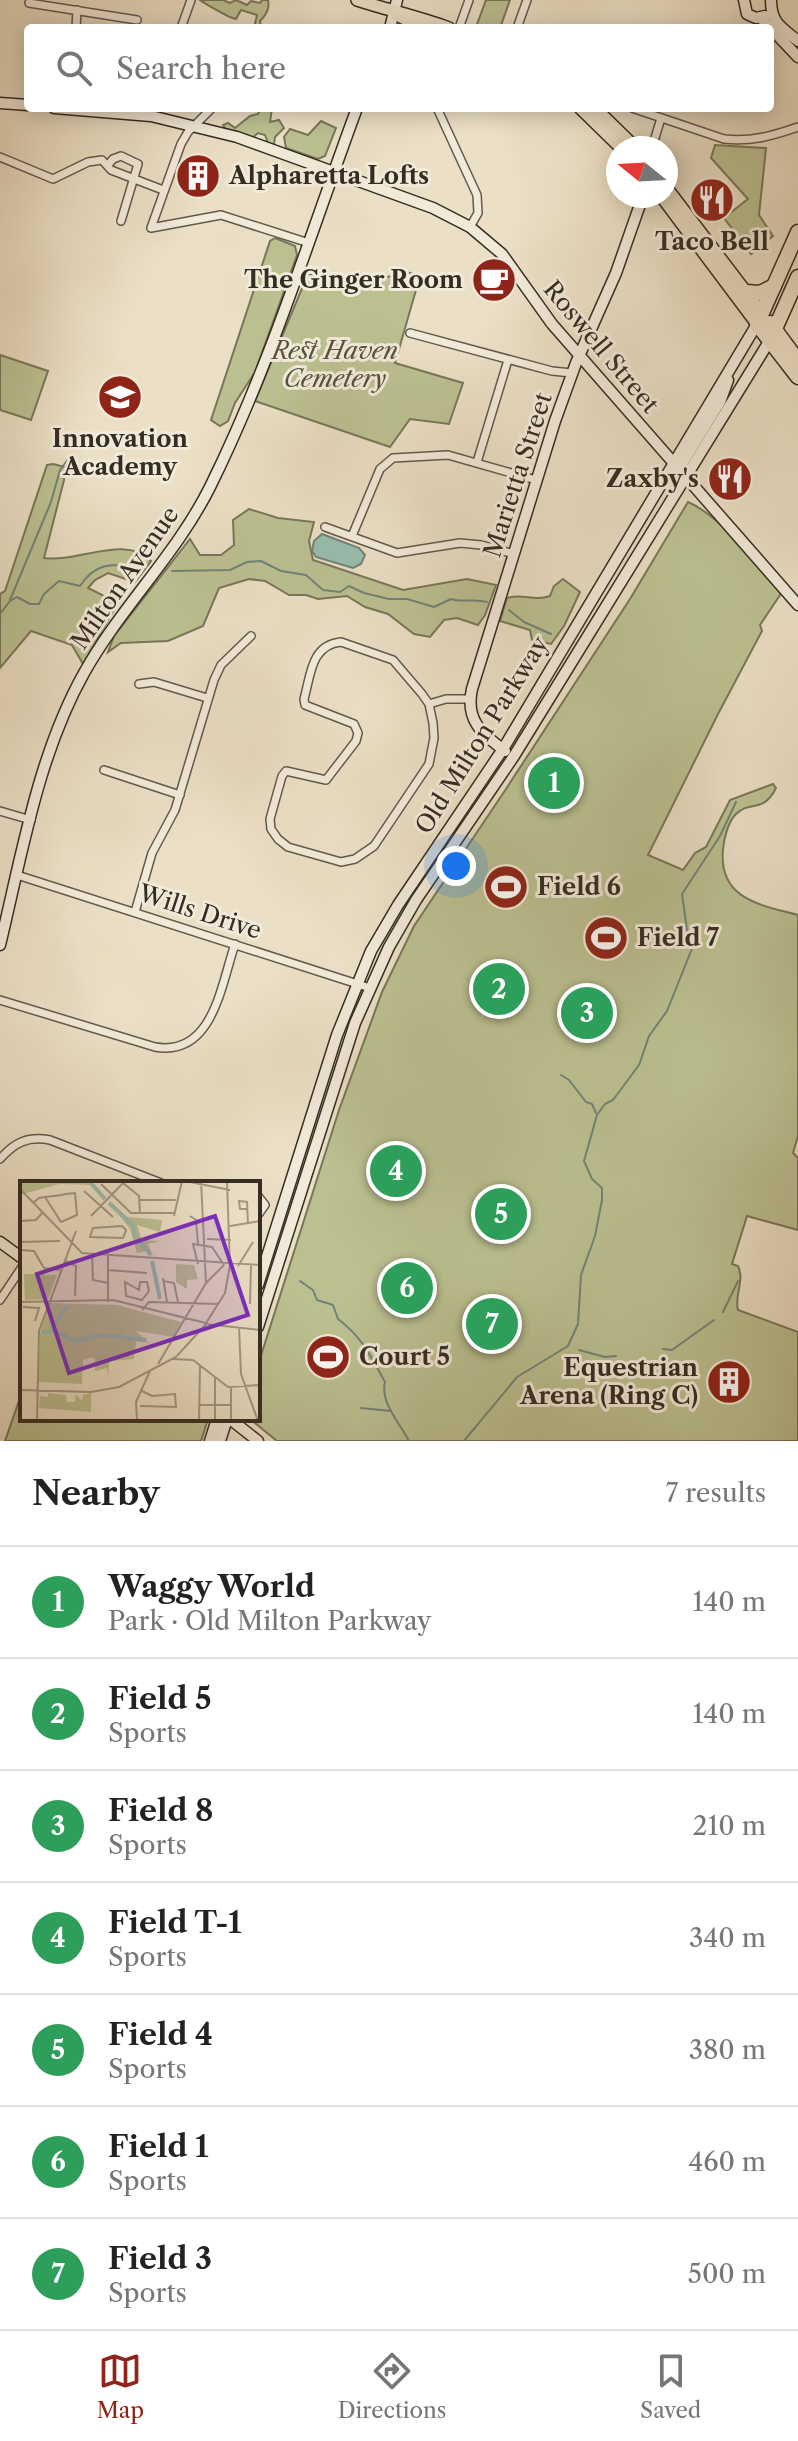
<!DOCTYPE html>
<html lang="en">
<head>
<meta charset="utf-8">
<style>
  body { margin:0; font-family:"Libre Caslon Text",serif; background:#f6f6f6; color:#222 }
  .compass { position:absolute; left:606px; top:136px; width:72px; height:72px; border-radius:50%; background:#fff; box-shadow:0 4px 20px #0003; rotate:288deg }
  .you { position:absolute; left:456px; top:866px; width:28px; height:28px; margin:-20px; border:6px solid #fff; border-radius:50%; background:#1a73e8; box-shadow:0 0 0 12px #1a73e833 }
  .badge { display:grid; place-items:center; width:52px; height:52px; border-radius:50%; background:#8f2418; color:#fff; font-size:26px; font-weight:700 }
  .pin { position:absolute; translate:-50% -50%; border:4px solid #fff; box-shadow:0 2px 8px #0006 }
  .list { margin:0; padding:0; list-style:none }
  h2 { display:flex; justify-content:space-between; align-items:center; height:104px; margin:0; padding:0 32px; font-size:34px }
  h2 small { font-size:26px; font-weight:400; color:#767676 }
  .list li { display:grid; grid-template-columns:52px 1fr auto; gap:24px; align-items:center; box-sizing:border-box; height:112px; padding:0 32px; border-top:2px solid #e0e0e0 }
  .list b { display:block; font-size:30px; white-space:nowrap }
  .list p { margin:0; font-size:26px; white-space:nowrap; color:#767676 }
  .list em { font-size:26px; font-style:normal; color:#767676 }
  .icon { flex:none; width:44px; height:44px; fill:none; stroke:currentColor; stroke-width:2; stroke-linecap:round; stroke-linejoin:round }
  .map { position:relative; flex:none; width:798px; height:1441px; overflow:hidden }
  .search { position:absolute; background:#fff; box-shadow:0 4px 20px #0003; left:24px; right:24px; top:24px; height:88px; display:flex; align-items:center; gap:20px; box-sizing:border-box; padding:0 28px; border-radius:8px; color:#767676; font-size:30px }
  .sheet { height:888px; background:#fff }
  nav { display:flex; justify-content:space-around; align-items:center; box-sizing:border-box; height:112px; border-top:2px solid #e0e0e0; background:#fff; font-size:22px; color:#767676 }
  nav a { display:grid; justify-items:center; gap:4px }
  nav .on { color:#8f2418 }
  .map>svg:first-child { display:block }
  .green { fill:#bcc091; stroke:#78765a; stroke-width:2 }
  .water { fill:#99bdaf; stroke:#718377; stroke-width:2 }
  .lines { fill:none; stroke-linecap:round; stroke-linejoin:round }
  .stream { stroke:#718377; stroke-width:2 }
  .street-casing { stroke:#62594c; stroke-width:10 }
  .secondary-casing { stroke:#352c23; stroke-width:13 }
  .primary-casing { stroke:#352c23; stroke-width:14 }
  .highway-casing { stroke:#352c23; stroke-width:17 }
  .street { stroke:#f2ead9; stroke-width:7 }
  .secondary { stroke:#f2ead9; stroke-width:10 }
  .primary { stroke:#ebdfc5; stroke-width:11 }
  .highway { stroke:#ebdfc5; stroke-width:14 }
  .labels { text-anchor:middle; stroke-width:6; stroke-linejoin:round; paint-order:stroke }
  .poi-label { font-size:24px; font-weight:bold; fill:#352c23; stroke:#f2ead9; text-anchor:start }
  .street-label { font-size:24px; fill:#352c23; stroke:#f2ead9 }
  .park-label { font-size:24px; font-style:italic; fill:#57513e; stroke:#f2ead9 }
  .inset-river { fill:none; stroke:#99bdaf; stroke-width:4 }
  .inset-road { fill:none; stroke:#a29784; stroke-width:2 }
  .view { fill:#7b2cbf; fill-opacity:0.15; stroke:#7b2cbf; stroke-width:4 }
  .inset-edge { fill:none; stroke:#352c23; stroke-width:4 }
</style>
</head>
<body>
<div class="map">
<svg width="798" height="1441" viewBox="0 0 798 1441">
  <rect width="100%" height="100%" fill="#ebdfc5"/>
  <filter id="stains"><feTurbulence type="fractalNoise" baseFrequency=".0025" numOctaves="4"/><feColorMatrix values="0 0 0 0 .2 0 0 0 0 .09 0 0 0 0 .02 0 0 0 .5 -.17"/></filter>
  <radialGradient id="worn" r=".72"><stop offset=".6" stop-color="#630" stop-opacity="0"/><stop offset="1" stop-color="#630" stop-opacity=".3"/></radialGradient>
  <!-- green -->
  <g class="green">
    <path d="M 200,0 L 223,0 L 230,3 L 236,0 L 247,5 L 251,1 L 260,3 L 262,0 L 268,0 C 270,9 266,15 260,21 L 261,28 L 254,28 L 257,15 L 241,10 L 236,19 C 231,19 204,3 200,0 Z"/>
    <path d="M 486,0 L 510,0 L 500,28 L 476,27 Z"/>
    <path d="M 261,108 L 272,108 L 270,122 L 279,120 L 284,128 L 275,137 L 274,145 L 268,143 L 265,135 L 258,133 L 251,139 L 226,130 L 223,125 L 228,123 L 235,128 L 250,116 L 258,114 Z"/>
    <path d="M 321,121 L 336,128 L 325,156 L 318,159 L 286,148 L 284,137 L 290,129 L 308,135 Z"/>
    <path d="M 715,145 L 766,148 L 759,215 L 773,236 L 751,254 L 724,218 L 748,199 L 711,158 Z"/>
    <path d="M 275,238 L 295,246 L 297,255 L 255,372 L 235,403 L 228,421 L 220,426 L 211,420 L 270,241 Z"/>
    <path d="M 403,271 L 420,276 L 395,363 L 463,383 L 449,424 L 410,419 L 390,447 L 255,401 L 308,274 L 324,279 L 327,274 L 361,281 L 399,275 Z"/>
    <path d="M 0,355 L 48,371 L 31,420 L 0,410 Z"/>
    <path d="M 53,464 L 65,467 L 64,480 L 44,558 C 77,563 126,534 151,561 L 135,582 L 108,573 L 95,580 L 88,588 L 118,603 L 83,664 L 72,645 L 31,631 L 0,668 L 0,594 L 5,591 L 47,465 Z"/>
    <path d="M 688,502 C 721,516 758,565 782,592 L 760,625 L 762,631 L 718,714 L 648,855 L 683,870 L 695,853 L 706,847 L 730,800 L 773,784 L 776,788 C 763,814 750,800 736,814 C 728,822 724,838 723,849 C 718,899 760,905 798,915 L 798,1136 L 793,1153 L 798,1158 L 798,1230 L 747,1216 L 732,1264 L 738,1266 C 745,1281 734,1295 738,1310 L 798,1332 L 798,1441 L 277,1441 L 250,1419 L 258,1419 L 258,1365 L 339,1110 L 382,992 L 414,926 L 504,792 L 630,599 Z"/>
    <path d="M 249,509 L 278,518 L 314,522 L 309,541 L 313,560 L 403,590 L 467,579 L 496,585 L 485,615 L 478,625 L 457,618 L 444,620 L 430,637 L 414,634 L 388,614 L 365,607 L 347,596 L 318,599 L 306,595 L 289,595 L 265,581 L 249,579 L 219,588 L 203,626 L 168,641 L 121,643 L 108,652 L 114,636 L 190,539 L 200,555 L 221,555 L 234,545 L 233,520 Z"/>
    <path d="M 563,579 L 580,592 L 564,626 L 551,644 L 532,640 L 530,630 L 500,621 L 507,598 C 524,593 534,602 550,596 L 554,586 Z"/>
    <path d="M 22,1392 L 22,1419 L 208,1419 L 201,1441 L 5,1441 Z"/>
  </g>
  <!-- water -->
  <path class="water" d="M 322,534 L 359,548 L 365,555 L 361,564 L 353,568 L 316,557 L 312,551 L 314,541 Z"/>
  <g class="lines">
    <!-- stream -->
    <g class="stream">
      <path d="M 172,571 L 230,570 L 247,562 L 261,561 L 281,571 L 306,575 L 323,590 L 340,592 L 349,586 L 364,593 L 389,599 L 407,599 L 434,607 L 451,599 C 463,603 474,598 487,602"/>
      <path d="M 10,600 L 51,502 L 60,470 L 69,458"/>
      <path d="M 509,610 L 524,622 L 551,634"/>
      <path d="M 0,614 L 10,601 L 17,597 L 30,604 L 39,604 L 44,594 L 59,581 L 80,586 C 97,560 114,565 142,566"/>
      <path d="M 561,1075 L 569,1080 L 586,1102 L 592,1104 L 596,1113"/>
      <path d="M 300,1281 L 313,1290 L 317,1300 L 333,1305 L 338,1319 C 362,1337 370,1355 385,1382 C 380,1403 400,1423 409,1441"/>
      <path d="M 723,1312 L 738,1281"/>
      <path d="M 663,1349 L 672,1350 L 714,1320"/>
      <path d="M 579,1350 L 605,1357 L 616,1356"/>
      <path d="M 361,1408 L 391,1411"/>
      <path d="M 464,1441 L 517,1377 L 568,1346 L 578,1324 L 581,1275 L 595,1236 L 602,1200 L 602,1188 L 592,1179 L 584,1161 L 597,1115 L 605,1104 L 613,1100 L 639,1065 L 649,1036 L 667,1011 L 693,946 L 687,930 L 682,894 L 720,836 L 736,802"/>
    </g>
    <!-- street casing -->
    <g class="street-casing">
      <g id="street">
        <path d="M 29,3 L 137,20"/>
        <path d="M 76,28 L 77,10"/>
        <path d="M 181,28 L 191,0"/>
        <path d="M 459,28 L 469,0"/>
        <path d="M 517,28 L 527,0"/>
        <path d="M 212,108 L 188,132 L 181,144 L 151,228 L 221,215 L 309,243"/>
        <path d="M 437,108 L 477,195 L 478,213 L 470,227"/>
        <path d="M 632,108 L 724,139 C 751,142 772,136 798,127"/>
        <path d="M 652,148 L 661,118"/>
        <path d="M 0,157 L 53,179 L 88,162 L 102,160 L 111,170 L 163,190"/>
        <path d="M 108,165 L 113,159 L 121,156 L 138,164 L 121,221"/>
        <path d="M 410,333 L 552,371 L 572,373"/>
        <path d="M 477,462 L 508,360"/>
        <path d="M 325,527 L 397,553 L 460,543 L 481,545 L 514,554"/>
        <path d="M 352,536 L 380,469 L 393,458 L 448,455 L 536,480"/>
        <path d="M 341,642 L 393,660 L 422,694 L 429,704 L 433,723 L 434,738 L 429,764 L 374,846 L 355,859 L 341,862 L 288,847 L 278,839 L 271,829 L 270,819 L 282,776 L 286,771 L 326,780 L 356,741 L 358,733 L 354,724 L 305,705 L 304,699 C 311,674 311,645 341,642 Z"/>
        <path d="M 139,684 L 154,682 L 207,698"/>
        <path d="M 429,704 L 446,699 L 470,699"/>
        <path d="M 104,770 L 180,795"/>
        <path d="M 0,811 L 31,820"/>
        <path d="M 17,875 L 370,988"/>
        <path d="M 135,912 L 152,853 L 175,810 L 214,680 L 221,665 L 251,636"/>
        <path d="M 0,1000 L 155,1047 C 213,1057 221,985 235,944"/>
        <path d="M 0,1159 C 15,1142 28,1136 50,1140 L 161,1183"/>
        <path d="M 258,1196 L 265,1205 L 258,1215"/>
        <path d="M 0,1300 L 22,1267"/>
      </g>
    </g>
    <!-- secondary casing -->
    <g class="secondary-casing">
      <g id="secondary">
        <path d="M 744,0 L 747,14 L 756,18 L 765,16"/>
        <path d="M 771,0 C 771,23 781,27 798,41"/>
        <path d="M 761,18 L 798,57"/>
        <path d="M 390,28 L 397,0"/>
        <path d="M 0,103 L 28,105"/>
        <path d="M 54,108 L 151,116 L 237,137 L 433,208 L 470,227 L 502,254 L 552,324 L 798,605"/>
        <path d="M 679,469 L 720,402 L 728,380"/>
        <path d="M 505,751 C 482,734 465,720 472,689 L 555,421 L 576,363 L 616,273 L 643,196"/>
        <path d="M 0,945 C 22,854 38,755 84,673 C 121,607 176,555 210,487 C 270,366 310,235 357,108"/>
        <path d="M 0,1242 L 22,1258"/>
        <path d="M 258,1285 L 337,1035 L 371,951 L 398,905 L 503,749 L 757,324"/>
        <path d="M 258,1327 L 355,1023 L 389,947 L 416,900 L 514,756 L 770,340"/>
        <path d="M 230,1419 L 258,1441"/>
        <path d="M 210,1441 L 217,1419"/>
        <path d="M 220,1441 L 227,1419"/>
      </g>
    </g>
    <!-- primary casing -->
    <g class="primary-casing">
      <g id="primary">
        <path d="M 357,0 C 388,10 419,17 449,28"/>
        <path d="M 397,15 L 423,28"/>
        <path d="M 580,108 L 621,148"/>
        <path d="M 595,108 L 636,148"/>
        <path d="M 666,187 L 762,313"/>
        <path d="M 661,196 L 757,324"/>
      </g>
    </g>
    <!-- highway casing -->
    <g class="highway-casing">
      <g id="highway">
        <path d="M 798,232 L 757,324 L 798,377"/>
        <path d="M 746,292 L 760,293 L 774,286"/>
        <path d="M 770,323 L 798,361"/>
        <path d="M 770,340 L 798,277"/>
      </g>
    </g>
    <!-- street -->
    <use href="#street" class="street"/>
    <!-- secondary -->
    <use href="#secondary" class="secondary"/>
    <!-- primary -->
    <use href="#primary" class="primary"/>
    <!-- highway -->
    <use href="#highway" class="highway"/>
  </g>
  <!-- icons -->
  <defs>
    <g id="building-disc" transform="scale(2.3)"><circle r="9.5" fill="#8f2418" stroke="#f2ead9"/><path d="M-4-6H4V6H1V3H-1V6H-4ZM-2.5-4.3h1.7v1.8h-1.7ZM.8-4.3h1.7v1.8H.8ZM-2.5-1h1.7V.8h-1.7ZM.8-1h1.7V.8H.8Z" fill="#fff"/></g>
    <g id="restaurant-disc" transform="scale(2.3)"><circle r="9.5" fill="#8f2418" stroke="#f2ead9"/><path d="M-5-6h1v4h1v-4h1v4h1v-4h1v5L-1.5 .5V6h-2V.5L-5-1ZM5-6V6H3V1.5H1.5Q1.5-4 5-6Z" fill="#fff"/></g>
    <g id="cafe-disc" transform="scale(2.3)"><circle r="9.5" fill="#8f2418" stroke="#f2ead9"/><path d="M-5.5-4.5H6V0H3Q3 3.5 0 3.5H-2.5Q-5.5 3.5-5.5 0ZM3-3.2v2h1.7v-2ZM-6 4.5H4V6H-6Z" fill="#fff"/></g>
    <g id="school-disc" transform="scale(2.3)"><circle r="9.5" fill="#8f2418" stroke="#f2ead9"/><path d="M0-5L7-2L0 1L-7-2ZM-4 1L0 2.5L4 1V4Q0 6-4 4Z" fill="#fff"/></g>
    <g id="stadium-disc" transform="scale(2.3)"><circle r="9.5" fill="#8f2418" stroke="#f2ead9"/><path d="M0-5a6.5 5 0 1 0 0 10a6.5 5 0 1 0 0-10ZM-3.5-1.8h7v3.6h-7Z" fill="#fff"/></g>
  </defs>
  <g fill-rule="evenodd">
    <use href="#building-disc" x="198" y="176"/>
    <use href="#restaurant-disc" x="712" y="200"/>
    <use href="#cafe-disc" x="494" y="280"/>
    <use href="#school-disc" x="120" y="397"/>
    <use href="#restaurant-disc" x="730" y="479"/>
    <use href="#stadium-disc" x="506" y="887"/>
    <use href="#stadium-disc" x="606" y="938"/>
    <use href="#stadium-disc" x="328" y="1357"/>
    <use href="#building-disc" x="729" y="1382"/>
  </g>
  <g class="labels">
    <!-- poi labels -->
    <g class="poi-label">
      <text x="229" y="184">Alpharetta Lofts</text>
      <text x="712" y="250" text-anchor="middle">Taco Bell</text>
      <text x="463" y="288" text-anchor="end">The Ginger Room</text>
      <text x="120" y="447" text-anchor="middle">Innovation<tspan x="120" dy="28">Academy</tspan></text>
      <text x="699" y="487" text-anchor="end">Zaxby's</text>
      <text x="537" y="895">Field 6</text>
      <text x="637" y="946">Field 7</text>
      <text x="359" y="1365">Court 5</text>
      <text x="698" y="1376" text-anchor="end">Equestrian<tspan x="698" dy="28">Arena (Ring C)</tspan></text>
    </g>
    <!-- street labels -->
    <g class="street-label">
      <text transform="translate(601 347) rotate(50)" y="8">Roswell Street</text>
      <text transform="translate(518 475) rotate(-72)" y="8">Marietta Street</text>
      <text transform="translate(125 578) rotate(-55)" y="8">Milton Avenue</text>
      <text transform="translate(482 735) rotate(-58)" y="8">Old Milton Parkway</text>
      <text transform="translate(200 912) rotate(18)" y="8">Wills Drive</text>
    </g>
    <!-- park labels -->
    <g class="park-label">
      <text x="335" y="359">Rest Haven<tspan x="335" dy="28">Cemetery</tspan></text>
    </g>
  </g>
  <!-- overview -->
  <g transform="translate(20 1181)">
    <rect width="240" height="240" fill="#ebdfc5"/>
    <path d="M 0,0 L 71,0 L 73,4 L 39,3 L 0,14 ZM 88,19 L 107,36 L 142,39 L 140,51 L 117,44 L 122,59 L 140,60 L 128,63 L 133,75 L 127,70 L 117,72 L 110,48 ZM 156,83 L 174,84 L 178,98 L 167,99 L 167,108 L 156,101 ZM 4,93 L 37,94 L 28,118 L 5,119 ZM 30,122 L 97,124 L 161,141 L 154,156 L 116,150 L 129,162 L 116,160 L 114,178 L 89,180 L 88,198 L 87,187 L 75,190 L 75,177 L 69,177 L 63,179 L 62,203 L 18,201 L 20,152 ZM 28,212 L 46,214 L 47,221 L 55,221 L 56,213 L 62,220 L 63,214 L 71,212 L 71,231 L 19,227 L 20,215 L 28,216 Z" fill="#bcc091"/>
    <path class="inset-river" d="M 69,0 L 85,18M 89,22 L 113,44 L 115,55 L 131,74M 132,80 L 140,118M 30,150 L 48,125M 22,151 L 35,150 L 55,160 L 81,154 L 126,159"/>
    <path class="inset-road" d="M 165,0 L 210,9M 207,0 L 210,87M 103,2 L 119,15 L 120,32M 81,3 L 111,32 L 154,32M 0,8 L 62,72 L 240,84M 64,10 L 93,36M 120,19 L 156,19M 13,22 L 19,17 L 25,16 L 42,14 L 46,13 L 55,12 L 57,34 L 41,41 L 25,16M 228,28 L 220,28 L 219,20 L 227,21 L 228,43M 71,35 L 105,0M 154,35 L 162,0M 170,35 L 176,39 L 178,63M 0,40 L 16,39 L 22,32M 102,45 L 106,49 L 103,57 L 70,56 L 73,47 ZM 210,45 L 240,40M 187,58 L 211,59M 0,61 L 40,60M 0,69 L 14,70 L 24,87 L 40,89M 88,72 L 88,121M 72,73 L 73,99 L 88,102M 44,79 L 56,85 L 55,115M 178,83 L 173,63 L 192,66 L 204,84M 218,85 L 233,61M 88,89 L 127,92M 143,97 L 147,121M 143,100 L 154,102 L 158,121M 105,101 L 119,109 L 120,101 L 127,101 L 129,110 L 122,119 L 106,115 ZM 186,102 L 204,84M 0,121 L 93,119 L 186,142 L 205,112 L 210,84M 230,123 L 231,85M 3,126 L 19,127 L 15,140M 122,129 L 129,121 L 198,123M 185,143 L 240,149M 219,146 L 221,193 L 238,240M 153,178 L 173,179 L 208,206 L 240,204M 138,183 L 186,102 L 181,0M 0,209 L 71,211 L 99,206 L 156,176 L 187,142M 179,224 L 211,224M 120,225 L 156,226 L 155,213 L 132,215 L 122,210M 17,240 L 19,150 L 56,50M 117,240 L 116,221 L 130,190M 179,240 L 180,185M 195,240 L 195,197M 211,240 L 211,207"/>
    <path class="view" d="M 195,35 L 228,134 L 49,192 L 17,93 Z"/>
    <rect width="240" height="240" class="inset-edge"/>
  </g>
  <rect width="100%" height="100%" filter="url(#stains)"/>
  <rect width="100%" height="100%" fill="url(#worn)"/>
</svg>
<svg class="compass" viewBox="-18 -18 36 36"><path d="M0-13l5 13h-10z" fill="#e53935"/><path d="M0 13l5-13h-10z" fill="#767676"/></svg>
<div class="you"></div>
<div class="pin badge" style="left:554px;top:783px;background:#2e9e5b">1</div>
<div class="pin badge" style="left:499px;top:989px;background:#2e9e5b">2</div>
<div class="pin badge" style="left:587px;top:1013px;background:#2e9e5b">3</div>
<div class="pin badge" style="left:396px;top:1171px;background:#2e9e5b">4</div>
<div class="pin badge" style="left:501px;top:1214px;background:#2e9e5b">5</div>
<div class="pin badge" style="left:407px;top:1288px;background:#2e9e5b">6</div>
<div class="pin badge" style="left:492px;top:1324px;background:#2e9e5b">7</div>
<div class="search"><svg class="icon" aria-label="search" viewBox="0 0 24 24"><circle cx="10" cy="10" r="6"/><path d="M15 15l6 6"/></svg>Search here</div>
</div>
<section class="sheet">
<h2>Nearby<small>7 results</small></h2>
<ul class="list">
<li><span class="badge" style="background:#2e9e5b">1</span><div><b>Waggy World</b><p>Park · Old Milton Parkway</p></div><em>140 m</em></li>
<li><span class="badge" style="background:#2e9e5b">2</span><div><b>Field 5</b><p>Sports</p></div><em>140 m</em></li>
<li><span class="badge" style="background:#2e9e5b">3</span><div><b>Field 8</b><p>Sports</p></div><em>210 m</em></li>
<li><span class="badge" style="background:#2e9e5b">4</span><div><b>Field T-1</b><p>Sports</p></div><em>340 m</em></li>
<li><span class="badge" style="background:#2e9e5b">5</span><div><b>Field 4</b><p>Sports</p></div><em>380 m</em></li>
<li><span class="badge" style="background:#2e9e5b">6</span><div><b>Field 1</b><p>Sports</p></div><em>460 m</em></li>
<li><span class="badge" style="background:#2e9e5b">7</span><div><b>Field 3</b><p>Sports</p></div><em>500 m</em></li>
</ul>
</section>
<nav>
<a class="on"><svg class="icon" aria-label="map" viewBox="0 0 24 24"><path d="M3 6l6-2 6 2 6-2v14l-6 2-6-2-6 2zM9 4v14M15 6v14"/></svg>Map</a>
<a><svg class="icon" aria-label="directions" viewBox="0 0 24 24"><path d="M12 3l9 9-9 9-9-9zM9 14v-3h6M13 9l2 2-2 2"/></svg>Directions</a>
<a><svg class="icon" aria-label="saved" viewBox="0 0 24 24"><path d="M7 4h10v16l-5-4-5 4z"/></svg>Saved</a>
</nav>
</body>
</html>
